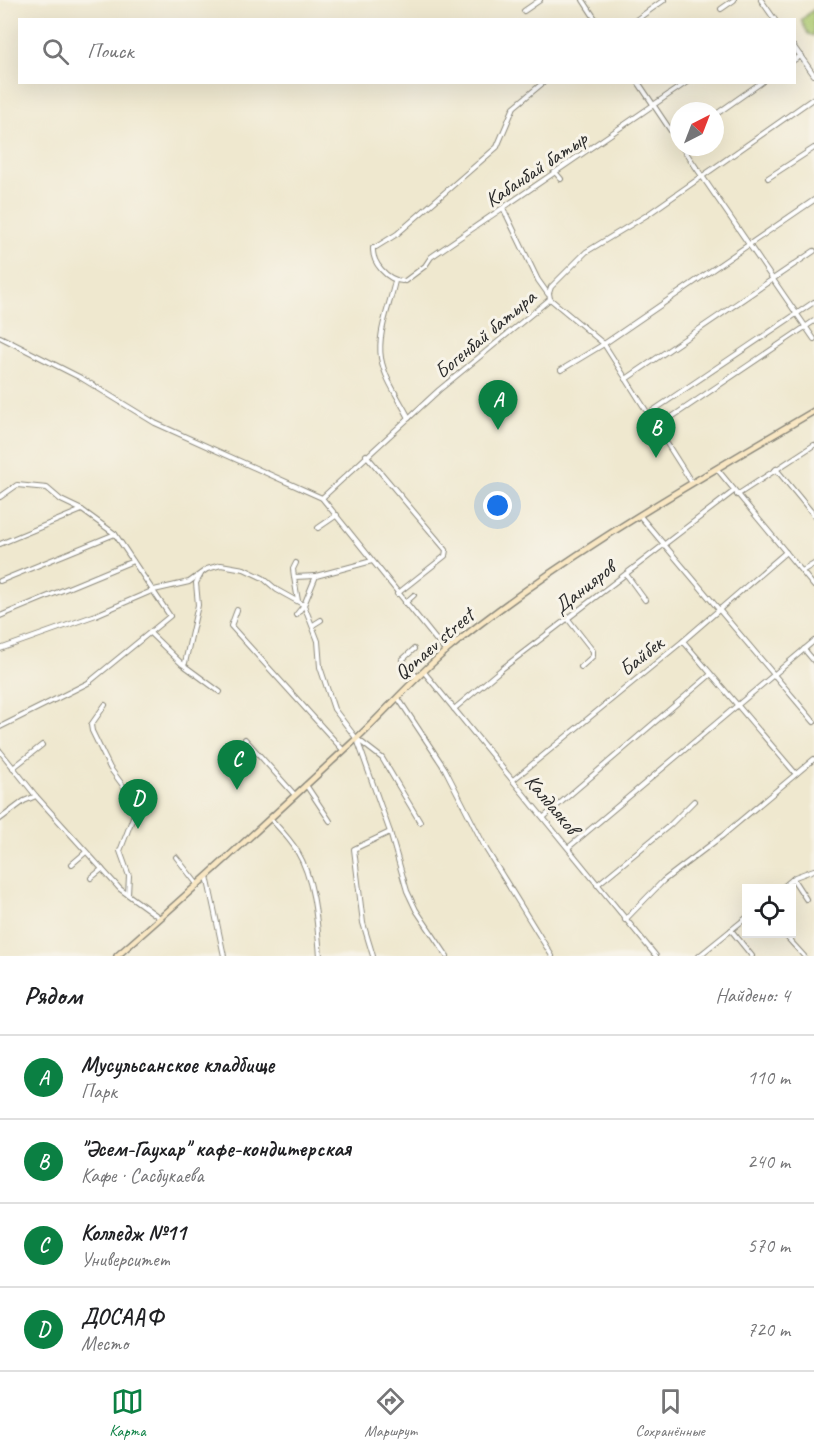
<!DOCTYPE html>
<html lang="ru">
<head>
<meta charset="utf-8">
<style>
  body { margin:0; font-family:Caveat,sans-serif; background:#f2f2f2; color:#202124 }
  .controls { position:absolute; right:18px; bottom:18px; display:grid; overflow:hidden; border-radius:0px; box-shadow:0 6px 24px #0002 }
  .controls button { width:54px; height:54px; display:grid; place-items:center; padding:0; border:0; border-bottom:2px solid #e0e0e0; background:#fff; color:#202124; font:30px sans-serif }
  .compass { position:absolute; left:670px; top:102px; width:54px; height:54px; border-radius:50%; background:#fff; box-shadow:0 6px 24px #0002; rotate:42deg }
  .you { position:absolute; left:498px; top:506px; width:21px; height:21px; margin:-15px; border:4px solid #fff; border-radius:50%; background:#1a73e8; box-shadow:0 0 0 9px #1a73e833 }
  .badge { display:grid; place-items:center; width:39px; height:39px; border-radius:50%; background:#0b8043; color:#fff; font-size:20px; font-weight:700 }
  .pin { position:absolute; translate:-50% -50px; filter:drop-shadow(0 2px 3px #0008) }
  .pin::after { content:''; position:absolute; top:32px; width:21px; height:18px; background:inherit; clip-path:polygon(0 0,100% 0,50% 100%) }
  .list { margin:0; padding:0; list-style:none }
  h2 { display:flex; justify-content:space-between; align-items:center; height:78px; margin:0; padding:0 24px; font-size:26px }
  h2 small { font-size:20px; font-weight:400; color:#757577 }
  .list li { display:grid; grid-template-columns:39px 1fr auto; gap:18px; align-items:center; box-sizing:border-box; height:84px; padding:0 24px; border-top:2px solid #e0e0e0 }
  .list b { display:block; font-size:22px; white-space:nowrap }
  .list p { margin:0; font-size:20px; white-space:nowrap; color:#757577 }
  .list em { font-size:20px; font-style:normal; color:#757577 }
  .icon { flex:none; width:33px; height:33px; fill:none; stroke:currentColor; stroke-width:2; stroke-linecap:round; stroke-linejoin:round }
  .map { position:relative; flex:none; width:814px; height:956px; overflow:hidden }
  .search { position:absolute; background:#fff; box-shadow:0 6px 24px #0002; left:18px; right:18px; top:18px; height:66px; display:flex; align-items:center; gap:15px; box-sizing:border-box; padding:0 21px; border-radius:0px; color:#757577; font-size:22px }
  .sheet { height:414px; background:#fff }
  nav { display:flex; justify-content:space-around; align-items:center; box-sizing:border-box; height:84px; border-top:2px solid #e0e0e0; background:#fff; font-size:16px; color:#757577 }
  nav a { display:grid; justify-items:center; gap:3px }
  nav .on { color:#0b8043 }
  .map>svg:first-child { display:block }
  .green { fill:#acc96f; stroke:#6c7a4d; stroke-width:1.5 }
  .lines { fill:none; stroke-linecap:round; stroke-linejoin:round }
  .minor-casing { stroke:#8d8a7d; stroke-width:6 }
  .secondary-casing { stroke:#8d8a7d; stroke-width:8 }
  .minor { stroke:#fff; stroke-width:4 }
  .secondary { stroke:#f9e7c3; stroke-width:5 }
  .labels { text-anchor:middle; stroke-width:6; stroke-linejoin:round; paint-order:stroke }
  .street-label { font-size:21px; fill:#2b2b2b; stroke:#f7f3e8 }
</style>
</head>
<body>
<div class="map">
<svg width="814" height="956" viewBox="0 0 814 956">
  <rect width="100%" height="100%" fill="#f7f3e8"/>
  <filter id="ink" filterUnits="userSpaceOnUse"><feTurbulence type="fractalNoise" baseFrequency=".0167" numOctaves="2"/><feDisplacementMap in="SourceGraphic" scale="12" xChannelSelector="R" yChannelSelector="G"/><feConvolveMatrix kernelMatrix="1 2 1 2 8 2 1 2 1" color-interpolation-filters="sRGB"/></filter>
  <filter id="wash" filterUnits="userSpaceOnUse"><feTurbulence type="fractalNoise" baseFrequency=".008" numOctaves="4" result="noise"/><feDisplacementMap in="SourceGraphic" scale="24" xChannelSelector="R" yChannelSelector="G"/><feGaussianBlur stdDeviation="1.35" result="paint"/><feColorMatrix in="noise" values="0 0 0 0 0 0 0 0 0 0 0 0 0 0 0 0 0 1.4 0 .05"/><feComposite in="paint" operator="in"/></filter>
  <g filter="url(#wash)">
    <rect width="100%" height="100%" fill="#efe8cf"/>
    <!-- green -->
    <path class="green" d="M 814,9 L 814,36 L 808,34 L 801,20 Z"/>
  </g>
  <g filter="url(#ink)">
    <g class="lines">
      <!-- minor casing -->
      <g class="minor-casing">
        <g id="minor">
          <path d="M 583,0 L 596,20"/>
          <path d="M 761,0 L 775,20"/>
          <path d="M 721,9 L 734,0"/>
          <path d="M 524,11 L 540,0"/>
          <path d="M 636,20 L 664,0"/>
          <path d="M 794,47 L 814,75"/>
          <path d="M 794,60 L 801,56"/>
          <path d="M 638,82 L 679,143"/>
          <path d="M 715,115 L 762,82"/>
          <path d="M 682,147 L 814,339"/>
          <path d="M 555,172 L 561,179"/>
          <path d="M 768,178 L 814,148"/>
          <path d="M 504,210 L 538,280 L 548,294"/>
          <path d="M 376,247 L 397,234 L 497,147 L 514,107 L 544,82"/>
          <path d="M 373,248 C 372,263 387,280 402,281"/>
          <path d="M 395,281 C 390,305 377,333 381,358 C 385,380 399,398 409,418"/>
          <path d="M 405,281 L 425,266 L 431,257 L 687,82"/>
          <path d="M 550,299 L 549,293 L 551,287 L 586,252 L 647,215 L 814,98"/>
          <path d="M 550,299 L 604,344 L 692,483"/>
          <path d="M 0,337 L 83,379 L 155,423 L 322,498 L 446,652"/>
          <path d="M 561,370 L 604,344 L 814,200"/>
          <path d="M 626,379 L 814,251"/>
          <path d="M 648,414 L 814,302"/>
          <path d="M 657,427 L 814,321"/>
          <path d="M 366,455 L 446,550 L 445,556 L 397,594"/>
          <path d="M 717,469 L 814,586"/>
          <path d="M 776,469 L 814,515"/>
          <path d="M 737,495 L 814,445"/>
          <path d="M 0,497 L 17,485 L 47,488 L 61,500 L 82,510 L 115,534 L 170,616 L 88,683 L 0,727"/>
          <path d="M 322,498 L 439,390 L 550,299"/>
          <path d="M 640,516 L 814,722"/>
          <path d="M 318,528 L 337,515"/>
          <path d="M 0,544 L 82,510"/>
          <path d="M 372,561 L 316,576 L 304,605 L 318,641 L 320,667 L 334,709 L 356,738 L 382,758 L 420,822"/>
          <path d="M 802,571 L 814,564"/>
          <path d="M 626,574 L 645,600"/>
          <path d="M 294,577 L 293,569 L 296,563"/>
          <path d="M 0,581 L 115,534"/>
          <path d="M 298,601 L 294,577 L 316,576"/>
          <path d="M 405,603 L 414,595"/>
          <path d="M 237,610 L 231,626 L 343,750"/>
          <path d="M 0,616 L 133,561"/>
          <path d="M 568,619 L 593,651 L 593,656 L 581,667"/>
          <path d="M 313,625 L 321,620"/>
          <path d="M 151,634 L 182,664 L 220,692"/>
          <path d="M 683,641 L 796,774"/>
          <path d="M 0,649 L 96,615 L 154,590 L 189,582 L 207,569 L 221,565 L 244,569 L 263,578 L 277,590 L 304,605 L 296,615"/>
          <path d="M 414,649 L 402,660 L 417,677"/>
          <path d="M 804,649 L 814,661"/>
          <path d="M 185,663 L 198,605 L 196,583 L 201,574"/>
          <path d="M 424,672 L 656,956"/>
          <path d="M 398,698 L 445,769 L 486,849 L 552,956"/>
          <path d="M 105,705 L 91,725 L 92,731 L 110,768 L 135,802 L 135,812 L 120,851 L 129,876 L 128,894"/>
          <path d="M 454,709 L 503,668 L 734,491"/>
          <path d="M 245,739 L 294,794"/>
          <path d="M 357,739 L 390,832 L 407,891 L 416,910 L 447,956"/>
          <path d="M 0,751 L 36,796 L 120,889 L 160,918"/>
          <path d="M 13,768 L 42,745"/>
          <path d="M 513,780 L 683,641 L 786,552"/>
          <path d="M 306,785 L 330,821"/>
          <path d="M 544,817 L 710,675"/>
          <path d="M 270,818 C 279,828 290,839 297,851 C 315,881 317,921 320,956"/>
          <path d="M 0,819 L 24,801 L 36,796"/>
          <path d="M 569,847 L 814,641"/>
          <path d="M 176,857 L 197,884"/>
          <path d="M 72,864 L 86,852"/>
          <path d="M 207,876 L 224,956"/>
          <path d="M 91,878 L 102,869"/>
          <path d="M 793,879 L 806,899"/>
          <path d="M 597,885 L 670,825 L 694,801"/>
          <path d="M 782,888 L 795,877 L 814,870"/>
          <path d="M 625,920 L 663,881 L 722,836 L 814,759"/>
          <path d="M 731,930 L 752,956"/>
          <path d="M 784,934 L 804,956"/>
          <path d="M 373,956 L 363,923 L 354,849 L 390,832"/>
          <path d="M 699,956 L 746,918"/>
        </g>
      </g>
      <!-- secondary casing -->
      <g class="secondary-casing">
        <path id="secondary" d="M 117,956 C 198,886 276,813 355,740 C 386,711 414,678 446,651 C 559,558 689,485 814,411"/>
      </g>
      <!-- minor -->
      <use href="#minor" class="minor"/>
      <!-- secondary -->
      <use href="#secondary" class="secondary"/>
    </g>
  </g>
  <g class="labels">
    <!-- street labels -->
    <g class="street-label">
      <text transform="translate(536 169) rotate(-34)" y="7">Кабанбай батыр</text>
      <text transform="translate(485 334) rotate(-40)" y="7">Богенбай батыра</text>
      <text transform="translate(584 587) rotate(-38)" y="7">Данияров</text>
      <text transform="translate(434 644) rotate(-41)" y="7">Qonaev street</text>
      <text transform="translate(641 656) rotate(-39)" y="7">Байбек</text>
      <text transform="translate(552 804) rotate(50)" y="7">Калдаяков</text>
    </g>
  </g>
</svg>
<div class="controls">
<button><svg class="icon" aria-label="locate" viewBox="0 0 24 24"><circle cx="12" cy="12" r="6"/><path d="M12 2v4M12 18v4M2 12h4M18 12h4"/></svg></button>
</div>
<svg class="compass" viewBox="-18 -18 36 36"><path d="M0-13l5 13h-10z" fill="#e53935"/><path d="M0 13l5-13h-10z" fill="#757577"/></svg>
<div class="you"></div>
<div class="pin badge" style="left:498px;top:430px">A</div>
<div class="pin badge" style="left:656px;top:458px">B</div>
<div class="pin badge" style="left:237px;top:790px">C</div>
<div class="pin badge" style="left:138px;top:829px">D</div>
<div class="search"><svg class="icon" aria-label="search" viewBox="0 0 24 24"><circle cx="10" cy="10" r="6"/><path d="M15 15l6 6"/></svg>Поиск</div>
</div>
<section class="sheet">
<h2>Рядом<small>Найдено: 4</small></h2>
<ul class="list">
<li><span class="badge">A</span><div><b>Мусульсанское кладбище</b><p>Парк</p></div><em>110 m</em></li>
<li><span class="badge">B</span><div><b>&quot;Әсем-Гаухар&quot; кафе-кондитерская</b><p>Кафе · Сасбукаева</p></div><em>240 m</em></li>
<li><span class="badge">C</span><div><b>Колледж №11</b><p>Университет</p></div><em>570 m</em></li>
<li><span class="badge">D</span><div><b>ДОСААФ</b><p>Место</p></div><em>720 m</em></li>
</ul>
</section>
<nav>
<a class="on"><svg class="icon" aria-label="map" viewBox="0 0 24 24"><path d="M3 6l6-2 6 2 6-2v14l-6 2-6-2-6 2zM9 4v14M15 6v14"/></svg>Карта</a>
<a><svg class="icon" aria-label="directions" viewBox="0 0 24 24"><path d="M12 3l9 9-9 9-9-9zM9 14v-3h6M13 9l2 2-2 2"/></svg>Маршрут</a>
<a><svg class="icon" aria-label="saved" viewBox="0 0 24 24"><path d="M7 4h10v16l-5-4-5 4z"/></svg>Сохранённые</a>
</nav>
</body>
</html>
